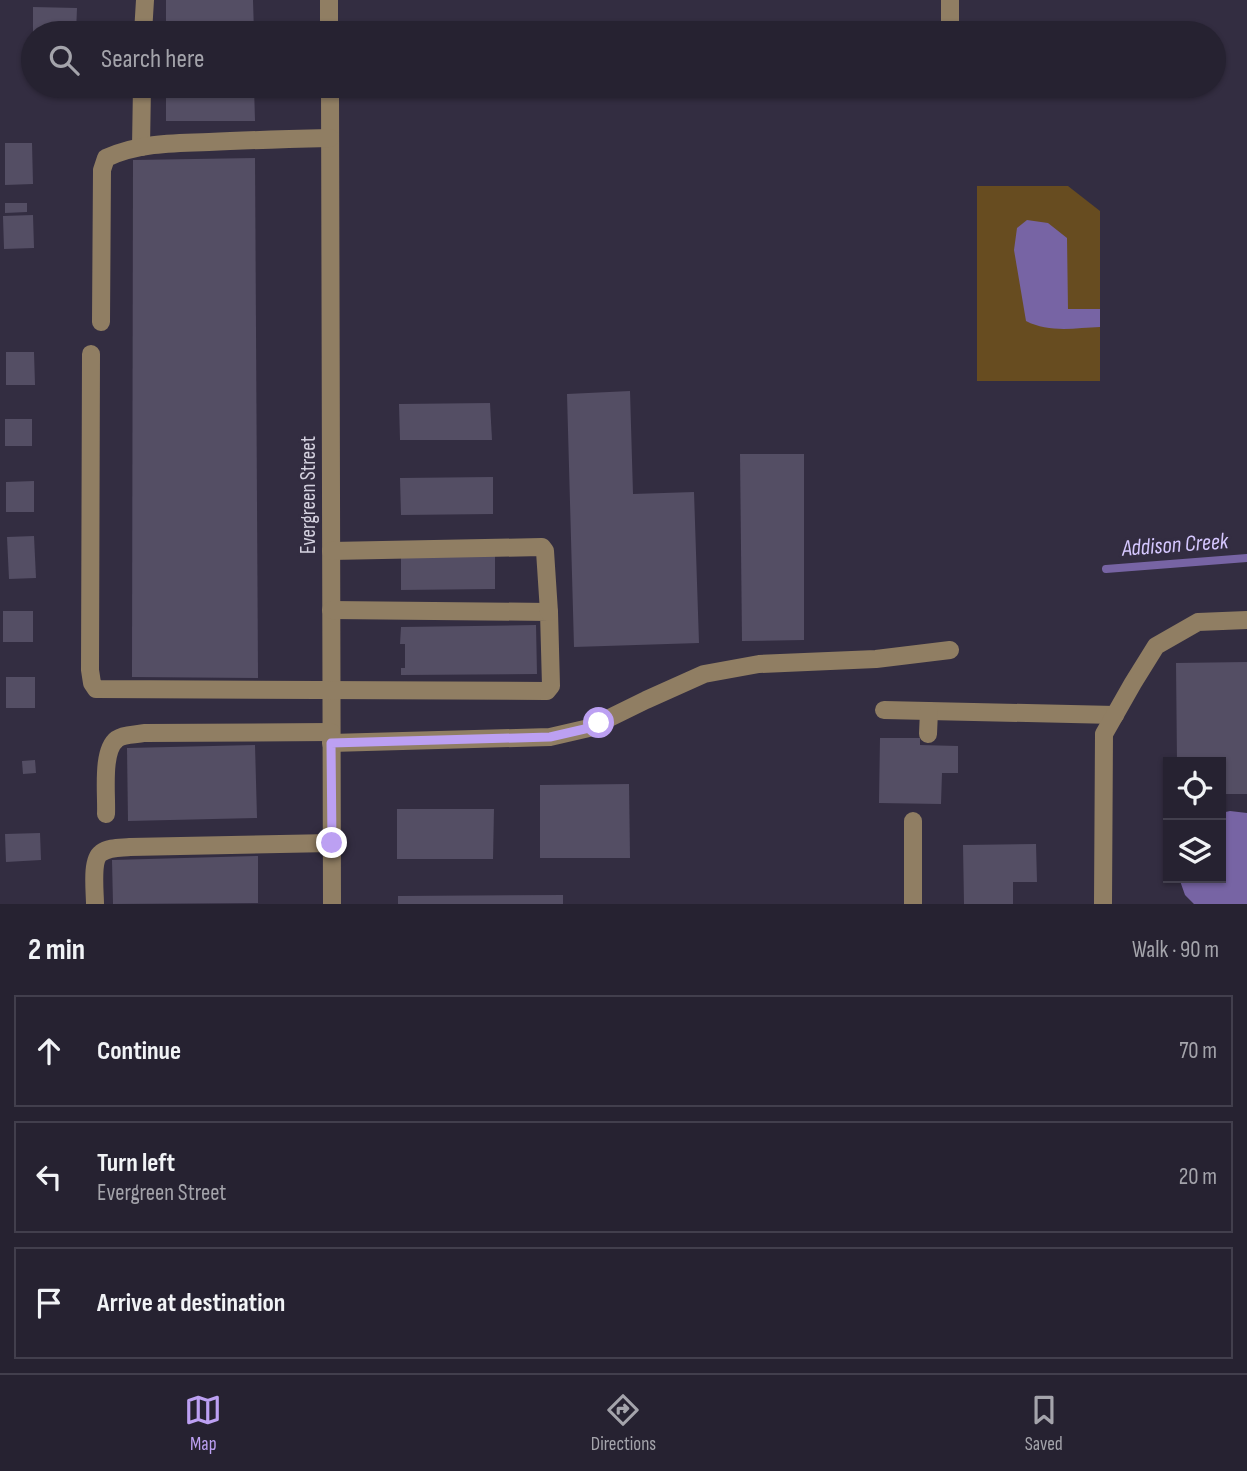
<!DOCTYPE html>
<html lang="en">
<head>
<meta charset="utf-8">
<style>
  body { margin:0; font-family:"Sofia Sans Condensed",sans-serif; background:#2e2a39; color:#f1f3f6 }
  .controls { position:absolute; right:21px; bottom:21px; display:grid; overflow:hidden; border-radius:0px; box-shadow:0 2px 5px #0004 }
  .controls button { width:63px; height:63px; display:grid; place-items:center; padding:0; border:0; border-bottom:2px solid #423f4d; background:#262231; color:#f1f3f6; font:35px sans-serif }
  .stop { position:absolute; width:21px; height:21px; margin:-16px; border:5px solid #bca0f2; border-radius:50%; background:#fff }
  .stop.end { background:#bca0f2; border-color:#fff; box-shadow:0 2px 7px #0008 }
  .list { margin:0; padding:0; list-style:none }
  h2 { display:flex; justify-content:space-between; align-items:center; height:91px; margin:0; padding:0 28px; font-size:30px }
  h2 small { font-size:23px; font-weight:400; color:#a4a4ab }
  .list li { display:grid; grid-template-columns:46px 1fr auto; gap:21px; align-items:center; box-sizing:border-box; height:112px; margin:0 14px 14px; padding:0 14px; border:2px solid #423f4d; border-radius:0px }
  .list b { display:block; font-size:26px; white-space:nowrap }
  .list p { margin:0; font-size:23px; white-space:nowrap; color:#a4a4ab }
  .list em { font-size:23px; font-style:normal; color:#a4a4ab }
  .icon { flex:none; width:38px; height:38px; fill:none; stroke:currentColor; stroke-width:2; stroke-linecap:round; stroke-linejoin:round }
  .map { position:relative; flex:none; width:1247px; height:904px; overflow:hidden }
  .search { position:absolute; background:#262231; box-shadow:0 2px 5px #0004; left:21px; right:21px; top:21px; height:77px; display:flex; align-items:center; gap:18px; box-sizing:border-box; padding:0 24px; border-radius:38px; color:#a4a4ab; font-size:26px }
  .sheet { height:469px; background:#262231 }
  nav { display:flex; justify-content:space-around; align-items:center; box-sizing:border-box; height:98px; border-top:2px solid #423f4d; background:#262231; font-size:19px; color:#a4a4ab }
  nav a { display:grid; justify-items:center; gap:4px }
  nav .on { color:#bca0f2 }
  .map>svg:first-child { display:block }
  .green { fill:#674c20 }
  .water { fill:#7764a4 }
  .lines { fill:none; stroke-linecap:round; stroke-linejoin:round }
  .stream { stroke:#7764a4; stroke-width:8 }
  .building { fill:#544e64 }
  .minor { stroke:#907e63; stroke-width:18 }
  .route { stroke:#bca0f2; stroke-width:9 }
  .labels { text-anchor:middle; stroke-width:6; stroke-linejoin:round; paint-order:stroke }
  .street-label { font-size:21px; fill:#d4d1df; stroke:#332d41 }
  .water-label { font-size:23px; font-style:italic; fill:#d5c7fe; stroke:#332d41 }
</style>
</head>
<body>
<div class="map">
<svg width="1247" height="904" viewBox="0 0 1247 904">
  <rect width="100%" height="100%" fill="#332d41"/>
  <!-- green -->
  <path class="green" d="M 977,186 L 1068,186 L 1100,211 L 1100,381 L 977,381 Z"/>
  <!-- water -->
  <g class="water">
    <path d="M 1027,220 L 1048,223 L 1067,238 L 1068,309 L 1100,309 L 1100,327 C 1075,328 1049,333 1026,321 L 1014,250 L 1017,228 Z"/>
    <path d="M 1230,811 L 1247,813 L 1247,904 L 1194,904 L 1185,895 L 1179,878 L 1221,878 L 1221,813 Z"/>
  </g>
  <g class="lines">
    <!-- stream -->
    <path class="stream" d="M 1106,569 L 1247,558"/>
  </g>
  <!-- building -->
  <g class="building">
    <path d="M 166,0 L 253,0 L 254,33 L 166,33 Z"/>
    <path d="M 33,7 L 77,8 L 76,33 L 33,33 Z"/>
    <path d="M 166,86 L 254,86 L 255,121 L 166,121 Z"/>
    <path d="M 5,143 L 32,143 L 33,184 L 5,185 Z"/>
    <path d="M 255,158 L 258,678 L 132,677 L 133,160 Z"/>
    <path d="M 5,203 L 27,203 L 27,212 L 5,213 Z"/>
    <path d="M 33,215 L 34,248 L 4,249 L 3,216 Z"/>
    <path d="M 6,352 L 34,352 L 35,385 L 6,385 Z"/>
    <path d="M 630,391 L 633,494 L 694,492 L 699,643 L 574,647 L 567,394 Z"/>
    <path d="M 490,403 L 492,440 L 400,440 L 399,404 Z"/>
    <rect x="5" y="419" width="27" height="27"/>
    <path d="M 740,454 L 804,454 L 804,640 L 742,641 Z"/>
    <path d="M 493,477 L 493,514 L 401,515 L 400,478 Z"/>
    <path d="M 34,481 L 34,512 L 6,512 L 6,482 Z"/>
    <path d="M 34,536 L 36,578 L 9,579 L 7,537 Z"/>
    <path d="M 495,551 L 495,589 L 401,590 L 401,552 Z"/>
    <rect x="3" y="611" width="30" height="31"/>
    <path d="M 536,625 L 537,674 L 401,675 L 401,668 L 405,668 L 405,644 L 400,644 L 401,627 Z"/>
    <path d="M 1247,662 L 1247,794 L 1221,794 L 1221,762 L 1177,762 L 1176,663 Z"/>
    <rect x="6" y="677" width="29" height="31"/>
    <path d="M 880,738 L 920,738 L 920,745 L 958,746 L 958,773 L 942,773 L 941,804 L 879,803 Z"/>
    <path d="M 255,745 L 257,818 L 128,821 L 127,748 Z"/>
    <path d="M 35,760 L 36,773 L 23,774 L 22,761 Z"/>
    <path d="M 629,784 L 630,858 L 540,858 L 540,785 Z"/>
    <path d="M 397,809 L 494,809 L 493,859 L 397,859 Z"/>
    <path d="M 40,833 L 41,860 L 6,862 L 5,834 Z"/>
    <path d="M 1036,844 L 1037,882 L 1013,882 L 1013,904 L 964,904 L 963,845 Z"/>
    <path d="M 258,856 L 258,903 L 113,904 L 112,860 Z"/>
    <path d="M 563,895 L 563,904 L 398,904 L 398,896 Z"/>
  </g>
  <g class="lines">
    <!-- minor -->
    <g class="minor">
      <path d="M 329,0 L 329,33"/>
      <path d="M 143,33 L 145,0"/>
      <path d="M 950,33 L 950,0"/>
      <path d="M 330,86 L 332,904"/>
      <path d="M 141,147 L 142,86"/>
      <path d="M 101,322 L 102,170 L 106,158 C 138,143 174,143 209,142 C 249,140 289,139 330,138"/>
      <path d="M 91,354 L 90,670 L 92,683 L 96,689 L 547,691 L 551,686 L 549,612 L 331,610"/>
      <path d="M 331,551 L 542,547 L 545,551 L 549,612"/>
      <path d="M 884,710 L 1115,715"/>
      <path d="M 928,734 L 929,711"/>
      <path d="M 331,743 L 550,737 L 589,728 L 646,700 L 704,674 L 759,664 L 876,659 L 950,650"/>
      <path d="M 106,814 C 107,795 101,751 117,739 C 124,734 135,735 144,733 L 331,732"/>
      <path d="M 913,821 L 913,904"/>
      <path d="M 95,904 C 95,892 91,860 101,853 C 109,847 121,848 130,847 L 332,843"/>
      <path d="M 1103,904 L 1104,734 L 1133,683 L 1156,646 L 1198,622 L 1247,620"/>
    </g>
  </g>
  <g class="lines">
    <!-- route -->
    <path class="route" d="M 332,843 L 331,743 L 550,737 L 589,728 L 599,723"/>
  </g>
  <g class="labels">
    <!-- street labels -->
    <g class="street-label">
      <text transform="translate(308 495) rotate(-90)" y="7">Evergreen Street</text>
    </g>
    <!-- water labels -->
    <g class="water-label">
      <text transform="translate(1175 544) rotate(-4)" y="8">Addison Creek</text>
    </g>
  </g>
</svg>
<div class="controls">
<button><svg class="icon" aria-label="locate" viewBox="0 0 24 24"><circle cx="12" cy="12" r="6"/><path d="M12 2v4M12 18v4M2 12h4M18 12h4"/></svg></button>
<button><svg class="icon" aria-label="layers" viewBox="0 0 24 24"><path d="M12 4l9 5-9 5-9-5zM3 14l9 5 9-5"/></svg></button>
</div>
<div class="stop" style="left:599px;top:723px"></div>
<div class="stop end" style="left:332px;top:843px"></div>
<div class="search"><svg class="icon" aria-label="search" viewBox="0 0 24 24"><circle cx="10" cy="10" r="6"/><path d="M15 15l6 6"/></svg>Search here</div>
</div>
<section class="sheet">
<h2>2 min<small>Walk · 90 m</small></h2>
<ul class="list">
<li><svg class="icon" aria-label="ahead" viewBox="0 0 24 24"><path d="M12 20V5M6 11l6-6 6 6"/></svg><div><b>Continue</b></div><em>70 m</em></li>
<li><svg class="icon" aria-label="left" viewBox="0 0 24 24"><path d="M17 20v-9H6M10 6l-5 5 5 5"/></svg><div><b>Turn left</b><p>Evergreen Street</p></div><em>20 m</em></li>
<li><svg class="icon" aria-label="arrive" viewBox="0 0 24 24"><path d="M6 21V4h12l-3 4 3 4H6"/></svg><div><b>Arrive at destination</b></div></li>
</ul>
</section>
<nav>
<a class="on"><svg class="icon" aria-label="map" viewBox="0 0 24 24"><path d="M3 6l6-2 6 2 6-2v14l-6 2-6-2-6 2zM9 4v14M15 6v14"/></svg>Map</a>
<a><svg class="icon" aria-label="directions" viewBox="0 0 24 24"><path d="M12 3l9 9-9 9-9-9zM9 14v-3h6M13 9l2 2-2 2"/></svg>Directions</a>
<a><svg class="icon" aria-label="saved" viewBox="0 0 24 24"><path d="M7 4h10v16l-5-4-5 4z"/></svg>Saved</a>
</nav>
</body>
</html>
